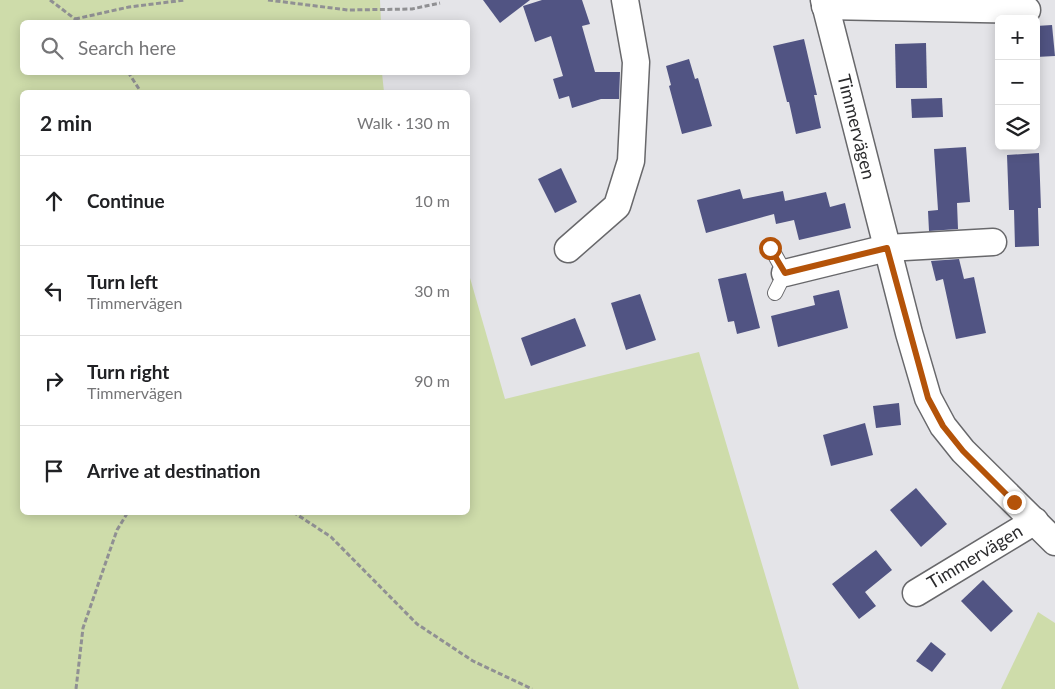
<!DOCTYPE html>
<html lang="en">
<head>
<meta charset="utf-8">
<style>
  body { margin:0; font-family:Lato,sans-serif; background:#f6f6f6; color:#202124 }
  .controls { position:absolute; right:15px; top:15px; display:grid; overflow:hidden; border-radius:8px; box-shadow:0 2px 12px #0003 }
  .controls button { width:45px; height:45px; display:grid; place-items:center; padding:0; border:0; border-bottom:1px solid #e0e0e0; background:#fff; color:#202124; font:25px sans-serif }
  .stop { position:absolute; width:15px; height:15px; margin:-11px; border:4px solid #b45309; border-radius:50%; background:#fff }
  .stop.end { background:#b45309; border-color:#fff; box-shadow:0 1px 5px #0008 }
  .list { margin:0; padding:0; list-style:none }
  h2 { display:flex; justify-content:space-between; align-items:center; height:65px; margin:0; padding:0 20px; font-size:21px }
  h2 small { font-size:16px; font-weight:400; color:#757577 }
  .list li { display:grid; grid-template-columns:32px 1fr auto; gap:15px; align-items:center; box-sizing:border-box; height:90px; padding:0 20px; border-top:1px solid #e0e0e0 }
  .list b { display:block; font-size:19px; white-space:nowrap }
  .list p { margin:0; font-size:16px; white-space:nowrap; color:#757577 }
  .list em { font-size:16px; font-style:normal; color:#757577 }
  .icon { flex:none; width:28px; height:28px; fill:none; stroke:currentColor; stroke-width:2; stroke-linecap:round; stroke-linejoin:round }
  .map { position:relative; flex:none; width:1055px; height:689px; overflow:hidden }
  .search { position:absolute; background:#fff; box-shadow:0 2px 12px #0003; left:20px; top:20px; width:450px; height:55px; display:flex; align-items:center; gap:12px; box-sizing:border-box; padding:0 18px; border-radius:8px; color:#757577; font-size:19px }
  .panel { position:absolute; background:#fff; box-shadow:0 2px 12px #0003; left:20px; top:90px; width:450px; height:425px; border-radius:8px }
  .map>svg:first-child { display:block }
  .green { fill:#cedcaa }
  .building { fill:#515483 }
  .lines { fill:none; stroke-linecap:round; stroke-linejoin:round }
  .service-casing { stroke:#68686b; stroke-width:16 }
  .minor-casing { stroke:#68686b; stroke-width:29 }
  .path { stroke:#909093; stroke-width:3; stroke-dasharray:5 2.5; stroke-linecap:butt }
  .service { stroke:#fff; stroke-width:14 }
  .minor { stroke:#fff; stroke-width:26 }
  .route { stroke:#b45309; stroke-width:6 }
  .labels { text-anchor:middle; stroke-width:5; stroke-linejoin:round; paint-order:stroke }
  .street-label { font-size:18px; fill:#2b2b2d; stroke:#fff }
</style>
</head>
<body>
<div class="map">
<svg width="1055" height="689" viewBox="0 0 1055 689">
  <rect width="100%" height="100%" fill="#e4e4e8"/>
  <!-- green -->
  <g class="green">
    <path d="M 0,0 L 380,0 L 381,22 L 22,22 L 22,72 L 382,73 L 384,92 L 22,92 L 22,512 L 468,512 L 468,271 L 505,399 L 699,352 L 799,689 L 0,689 Z"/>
    <path d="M 1038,612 L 1055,623 L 1055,689 L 1001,689 Z"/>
  </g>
  <!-- building -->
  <g class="building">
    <path d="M 483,0 L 530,0 L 500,23 Z"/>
    <path d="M 542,0 L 582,0 L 590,24 L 582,26 L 595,72 L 620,72 L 619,99 L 601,99 L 572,108 L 569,96 L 559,99 L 553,79 L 563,76 L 551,36 L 535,42 L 523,6 Z"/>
    <path d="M 1052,25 L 1055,56 L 1036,57 L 1036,26 Z"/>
    <path d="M 804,39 L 817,95 L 814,95 L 821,128 L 796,134 L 789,102 L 787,102 L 773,46 Z"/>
    <path d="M 926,43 L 927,88 L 896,88 L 895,44 Z"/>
    <path d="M 689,59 L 695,79 L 698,78 L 712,126 L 682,134 L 669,86 L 671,85 L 666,66 Z"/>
    <path d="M 942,98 L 943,117 L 912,118 L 911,99 Z"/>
    <path d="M 966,147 L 970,202 L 957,203 L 958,229 L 929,231 L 928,211 L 938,210 L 934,149 Z"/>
    <path d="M 1039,153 L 1041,208 L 1038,208 L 1039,246 L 1015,247 L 1014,210 L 1009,210 L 1007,155 Z"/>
    <path d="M 561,168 L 577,202 L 555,213 L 538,179 Z"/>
    <path d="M 740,189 L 743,199 L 783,191 L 785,201 L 826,192 L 830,207 L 845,203 L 851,228 L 799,240 L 794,220 L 776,224 L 774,214 L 706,233 L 697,200 Z"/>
    <path d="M 959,259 L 964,279 L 974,277 L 986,333 L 956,339 L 943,279 L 936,281 L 931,261 Z"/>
    <path d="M 746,273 L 760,328 L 737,334 L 734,321 L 728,322 L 718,279 Z"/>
    <path d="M 839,290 L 848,328 L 778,347 L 771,316 L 815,305 L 813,296 Z"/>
    <path d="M 640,294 L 656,340 L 626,350 L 611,303 Z"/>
    <path d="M 575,318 L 586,346 L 531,366 L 521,338 Z"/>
    <path d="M 899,403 L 901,425 L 876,428 L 873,406 Z"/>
    <path d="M 865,423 L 873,455 L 831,466 L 823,435 Z"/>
    <path d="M 916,488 L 947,524 L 921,547 L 890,510 Z"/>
    <path d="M 876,550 L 892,570 L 865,592 L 876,606 L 859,619 L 832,584 Z"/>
    <path d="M 983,580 L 1013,611 L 991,632 L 961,601 Z"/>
    <path d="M 931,642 L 946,654 L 932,672 L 916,661 Z"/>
  </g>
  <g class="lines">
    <!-- service casing -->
    <g class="service-casing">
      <path id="service" d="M 771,248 L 785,273 L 775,293"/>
    </g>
    <!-- minor casing -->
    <g class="minor-casing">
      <g id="minor">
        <path d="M 824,0 L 909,333 L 928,398 L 943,426 L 963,451 L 1055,542"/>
        <path d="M 825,6 L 1027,10"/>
        <path d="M 568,249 L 617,206 L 631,161 L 636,62 L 625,0"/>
        <path d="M 785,273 L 887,248 L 993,242"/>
        <path d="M 916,593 L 1035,521"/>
      </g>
    </g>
    <!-- path -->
    <g class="path">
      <path d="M 50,0 L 79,22"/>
      <path d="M 268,0 L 348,10 L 412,9 L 440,3"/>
      <path d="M 75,19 L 129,7 L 185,0"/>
      <path d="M 128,72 L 141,92"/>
      <path d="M 293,512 L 331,537 L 417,624 L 473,661 L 532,689"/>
      <path d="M 76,689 L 83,628 L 117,530 L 128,512"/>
    </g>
    <!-- service -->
    <use href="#service" class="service"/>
    <!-- minor -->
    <use href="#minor" class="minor"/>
  </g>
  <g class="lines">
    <!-- route -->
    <path class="route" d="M 770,248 L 785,273 L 887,248 L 928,398 L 943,426 L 963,451 L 1014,502"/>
  </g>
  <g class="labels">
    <!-- street labels -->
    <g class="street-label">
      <text transform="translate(856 127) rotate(76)" y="6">Timmervägen</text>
      <text transform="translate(975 557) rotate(-31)" y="6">Timmervägen</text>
    </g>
  </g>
</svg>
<div class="controls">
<button>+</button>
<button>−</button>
<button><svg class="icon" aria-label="layers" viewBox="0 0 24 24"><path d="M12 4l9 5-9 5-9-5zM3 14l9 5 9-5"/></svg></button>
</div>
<div class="stop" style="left:770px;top:248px"></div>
<div class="stop end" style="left:1014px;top:502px"></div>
<div class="search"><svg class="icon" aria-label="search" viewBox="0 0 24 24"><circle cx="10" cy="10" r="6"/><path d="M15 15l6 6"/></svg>Search here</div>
<section class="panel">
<h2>2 min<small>Walk · 130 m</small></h2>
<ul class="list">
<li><svg class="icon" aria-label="ahead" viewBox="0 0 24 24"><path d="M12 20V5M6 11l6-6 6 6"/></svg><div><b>Continue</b></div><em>10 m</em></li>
<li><svg class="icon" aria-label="left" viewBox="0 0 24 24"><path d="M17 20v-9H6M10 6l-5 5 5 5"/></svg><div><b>Turn left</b><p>Timmervägen</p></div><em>30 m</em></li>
<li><svg class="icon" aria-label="right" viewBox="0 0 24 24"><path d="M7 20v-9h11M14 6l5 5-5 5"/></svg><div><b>Turn right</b><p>Timmervägen</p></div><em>90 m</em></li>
<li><svg class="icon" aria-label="arrive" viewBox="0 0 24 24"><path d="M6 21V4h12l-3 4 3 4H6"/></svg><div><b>Arrive at destination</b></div></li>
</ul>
</section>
</div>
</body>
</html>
